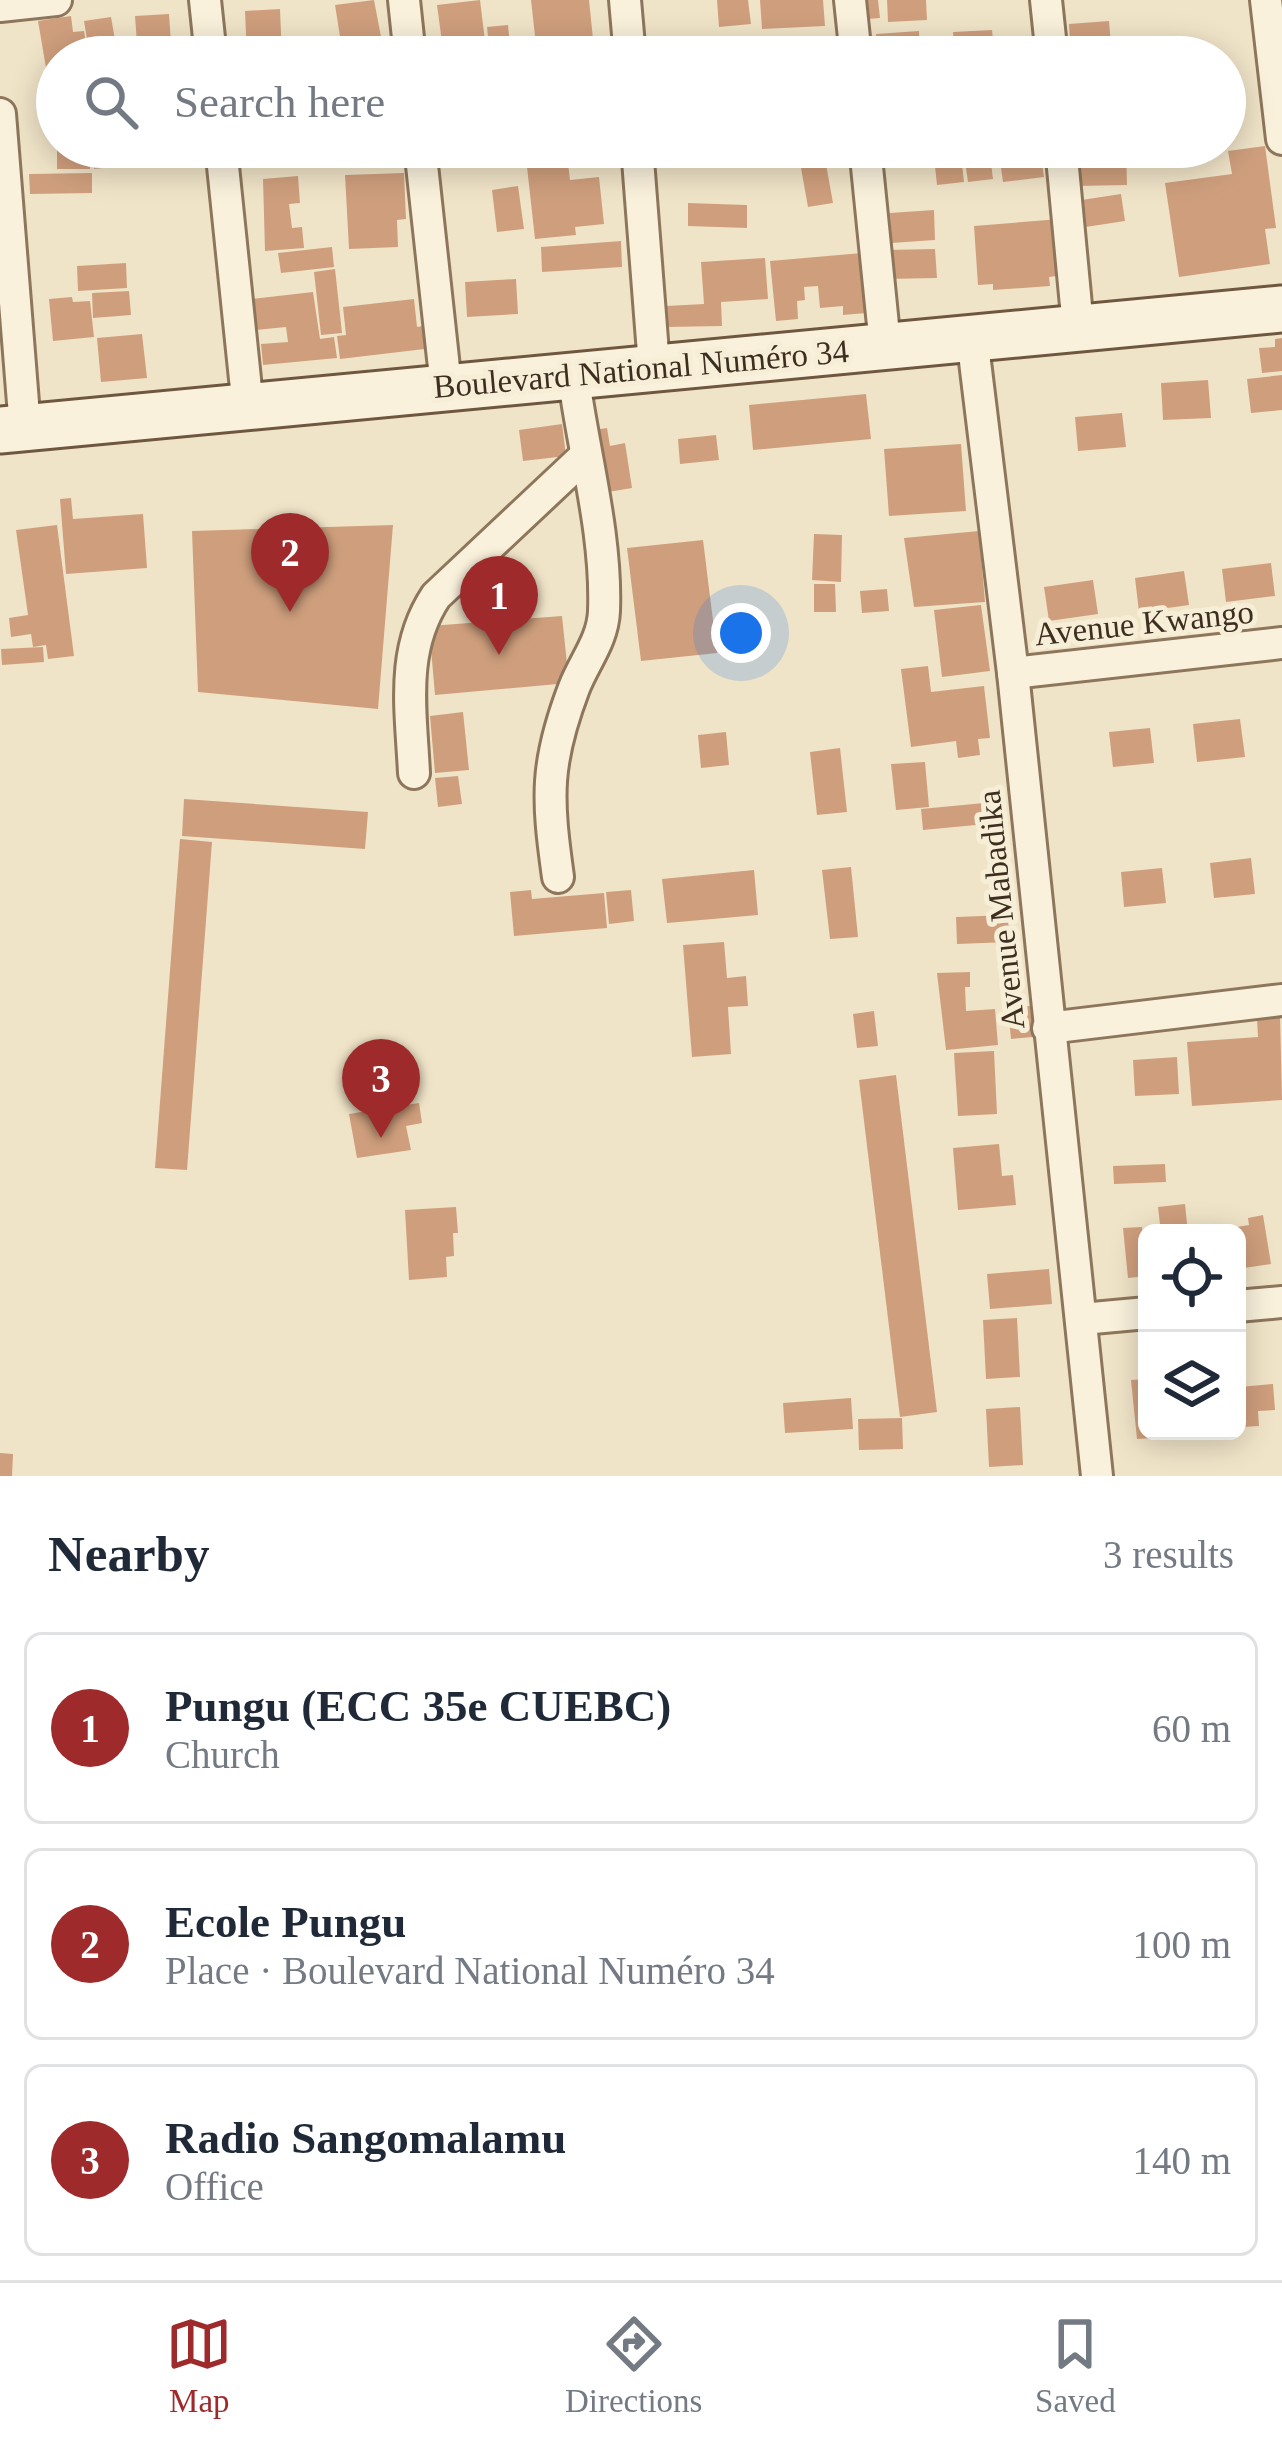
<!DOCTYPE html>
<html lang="en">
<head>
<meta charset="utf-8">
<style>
  body { margin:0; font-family:Georgia,serif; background:#f2f2f3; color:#1f2937 }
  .controls { position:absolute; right:36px; bottom:36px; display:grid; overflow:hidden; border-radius:18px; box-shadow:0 6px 30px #0003 }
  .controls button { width:108px; height:108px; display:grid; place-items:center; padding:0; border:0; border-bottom:3px solid #e0e1e3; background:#fff; color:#1f2937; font:60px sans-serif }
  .you { position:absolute; left:741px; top:633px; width:42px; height:42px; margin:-30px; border:9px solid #fff; border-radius:50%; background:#1a73e8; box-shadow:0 0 0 18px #1a73e833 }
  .badge { display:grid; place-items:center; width:78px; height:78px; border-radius:50%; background:#9e2a2b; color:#fff; font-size:39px; font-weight:700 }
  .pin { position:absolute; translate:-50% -99px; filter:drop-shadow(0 3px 6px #0008) }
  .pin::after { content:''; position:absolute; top:63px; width:42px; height:36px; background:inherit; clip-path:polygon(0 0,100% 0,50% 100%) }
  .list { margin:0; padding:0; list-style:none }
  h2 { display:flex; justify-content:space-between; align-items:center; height:156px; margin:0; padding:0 48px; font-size:51px }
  h2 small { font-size:39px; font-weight:400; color:#747a83 }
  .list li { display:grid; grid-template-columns:78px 1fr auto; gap:36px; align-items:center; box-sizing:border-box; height:192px; margin:0 24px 24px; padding:0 24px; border:3px solid #e0e1e3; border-radius:18px }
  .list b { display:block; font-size:45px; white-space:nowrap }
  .list p { margin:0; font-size:39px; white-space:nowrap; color:#747a83 }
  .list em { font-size:39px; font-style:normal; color:#747a83 }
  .icon { flex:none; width:66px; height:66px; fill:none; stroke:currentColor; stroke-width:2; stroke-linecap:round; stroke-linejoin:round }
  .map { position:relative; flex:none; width:1282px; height:1476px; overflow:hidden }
  .search { position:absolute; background:#fff; box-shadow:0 6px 30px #0003; left:36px; right:36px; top:36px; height:132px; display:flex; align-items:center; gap:30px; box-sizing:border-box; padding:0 42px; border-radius:66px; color:#747a83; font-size:45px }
  .sheet { height:804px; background:#fff }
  nav { display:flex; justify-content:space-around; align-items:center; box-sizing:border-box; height:168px; border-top:3px solid #e0e1e3; background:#fff; font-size:33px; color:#747a83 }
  nav a { display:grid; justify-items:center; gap:6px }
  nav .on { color:#9e2a2b }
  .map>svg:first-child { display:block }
  .building { fill:#cf9f7d }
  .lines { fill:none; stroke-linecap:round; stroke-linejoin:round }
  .minor-casing { stroke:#8d765c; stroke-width:36 }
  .secondary-casing { stroke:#6f573f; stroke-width:51 }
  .minor { stroke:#faf1dc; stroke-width:30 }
  .secondary { stroke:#faf1dc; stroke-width:45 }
  .labels { text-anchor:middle; stroke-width:10; stroke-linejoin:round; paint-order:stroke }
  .street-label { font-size:33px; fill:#3d2e20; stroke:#f7eed8 }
</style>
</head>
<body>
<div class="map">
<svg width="1282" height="1476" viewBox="0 0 1282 1476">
  <rect width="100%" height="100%" fill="#f0e4c8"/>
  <!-- building -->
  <g class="building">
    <path d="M 374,0 L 382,42 L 342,49 L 335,5 Z"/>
    <path d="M 480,0 L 487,57 L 444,57 L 437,5 Z"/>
    <path d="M 531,0 L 589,0 L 593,39 L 536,45 Z"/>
    <path d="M 717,0 L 748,0 L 751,24 L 719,27 Z"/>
    <path d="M 760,0 L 823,0 L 825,26 L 762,29 Z"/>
    <path d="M 854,0 L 878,0 L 880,18 L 856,20 Z"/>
    <path d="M 887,0 L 926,0 L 927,20 L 888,22 Z"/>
    <path d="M 280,9 L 282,57 L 247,57 L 245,11 Z"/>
    <path d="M 169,14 L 172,57 L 138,57 L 135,16 Z"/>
    <path d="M 71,16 L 73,32 L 84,31 L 88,57 L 57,57 L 57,90 L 50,91 L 38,21 Z"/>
    <path d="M 111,17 L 118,57 L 90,57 L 84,21 Z"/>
    <path d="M 1109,21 L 1112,57 L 1071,57 L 1069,24 Z"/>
    <path d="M 508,25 L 511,57 L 490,57 L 487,27 Z"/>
    <path d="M 992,30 L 993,39 L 1008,38 L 1010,57 L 955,57 L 953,32 Z"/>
    <path d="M 919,31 L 920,57 L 877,57 L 876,34 Z"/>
    <path d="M 830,38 L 831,57 L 755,57 L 754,41 Z"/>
    <path d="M 718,43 L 720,57 L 682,57 L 681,46 Z"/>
    <path d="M 743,46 L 743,57 L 723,57 L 722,47 Z"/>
    <path d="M 1211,51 L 1211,57 L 1178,57 L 1178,53 Z"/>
    <path d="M 1228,83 L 1233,119 L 1225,120 L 1225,84 Z"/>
    <path d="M 1265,146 L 1276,228 L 1265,229 L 1270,264 L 1179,277 L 1165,183 L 1232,174 L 1228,151 Z"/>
    <rect x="57" y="147" width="33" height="22"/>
    <path d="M 93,147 L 144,147 L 145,163 L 94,169 Z"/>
    <path d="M 171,147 L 203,147 L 204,165 L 172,166 Z"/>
    <path d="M 246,147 L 286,147 L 287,154 L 248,160 Z"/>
    <path d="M 324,147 L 366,147 L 366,158 L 325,162 Z"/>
    <path d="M 933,147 L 960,147 L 964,182 L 937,185 Z"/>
    <path d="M 963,147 L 989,147 L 993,179 L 968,182 Z"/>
    <path d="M 998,147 L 1040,147 L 1044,177 L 1003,182 Z"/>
    <path d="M 1074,147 L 1126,147 L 1127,185 L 1075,186 Z"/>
    <path d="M 824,153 L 833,203 L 808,207 L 799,157 Z"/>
    <path d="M 568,163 L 570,180 L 599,177 L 604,224 L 575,227 L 576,235 L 535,239 L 527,167 Z"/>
    <path d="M 92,173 L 92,193 L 30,194 L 29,174 Z"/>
    <path d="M 404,173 L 406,219 L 397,220 L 398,247 L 349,249 L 345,175 Z"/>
    <path d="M 298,176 L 300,203 L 289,204 L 292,228 L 302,227 L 304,248 L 265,251 L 263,179 Z"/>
    <path d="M 518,186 L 524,229 L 497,232 L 492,190 Z"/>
    <path d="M 1121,194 L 1125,221 L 1079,228 L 1075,201 Z"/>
    <path d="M 688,203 L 747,205 L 747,228 L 688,226 Z"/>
    <path d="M 934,210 L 935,240 L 891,243 L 890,213 Z"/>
    <path d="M 1060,219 L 1065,275 L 1049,277 L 1050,286 L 993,290 L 993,284 L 978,285 L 974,226 Z"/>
    <path d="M 621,241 L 622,267 L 542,272 L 541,247 Z"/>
    <path d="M 332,247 L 334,267 L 281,273 L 278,253 Z"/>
    <path d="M 935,249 L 937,278 L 887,279 L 885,250 Z"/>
    <path d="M 862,253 L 878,312 L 843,315 L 843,306 L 820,308 L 818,286 L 804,287 L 805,300 L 797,301 L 798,319 L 776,321 L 770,261 Z"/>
    <path d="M 765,258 L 768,299 L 721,302 L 722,326 L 667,327 L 666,306 L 704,304 L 701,262 Z"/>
    <path d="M 126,263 L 127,288 L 78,291 L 77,266 Z"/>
    <path d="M 335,269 L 342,333 L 321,335 L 314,272 Z"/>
    <path d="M 516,279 L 518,314 L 467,317 L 465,282 Z"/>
    <path d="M 129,291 L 131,315 L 93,318 L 92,293 Z"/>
    <path d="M 313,292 L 320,339 L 334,337 L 337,358 L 263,365 L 261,344 L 288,342 L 286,327 L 256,330 L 252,299 Z"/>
    <path d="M 72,297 L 73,302 L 90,301 L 94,337 L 53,341 L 49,299 Z"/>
    <path d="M 414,299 L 417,327 L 430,325 L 433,348 L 340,359 L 337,336 L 346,335 L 343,307 Z"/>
    <path d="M 142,334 L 147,378 L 101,382 L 97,338 Z"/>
    <path d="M 1282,338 L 1282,371 L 1262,373 L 1259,348 L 1275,347 L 1275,339 Z"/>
    <path d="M 1282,375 L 1282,410 L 1251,413 L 1247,379 Z"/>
    <path d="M 1208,380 L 1211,418 L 1163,420 L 1161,383 Z"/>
    <path d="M 866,394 L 871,439 L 753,450 L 749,405 Z"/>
    <path d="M 1122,413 L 1126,447 L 1078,451 L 1075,417 Z"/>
    <path d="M 562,424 L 566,456 L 523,461 L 519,430 Z"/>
    <path d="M 607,428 L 610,446 L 625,443 L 632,488 L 596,494 L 587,431 Z"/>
    <path d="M 716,435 L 719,460 L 680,464 L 678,439 Z"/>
    <path d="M 961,444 L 966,511 L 889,516 L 884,449 Z"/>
    <path d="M 71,498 L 73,519 L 143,514 L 147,568 L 66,574 L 60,499 Z"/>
    <path d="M 57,525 L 74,656 L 48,659 L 46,645 L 33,647 L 31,634 L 11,637 L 9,618 L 28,615 L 16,530 Z"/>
    <path d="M 393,525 L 378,709 L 198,692 L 192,531 Z"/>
    <path d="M 979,531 L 985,602 L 914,607 L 904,538 Z"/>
    <path d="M 814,534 L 842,535 L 841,582 L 812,580 Z"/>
    <path d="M 703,540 L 717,653 L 641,661 L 627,548 Z"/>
    <path d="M 1271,563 L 1275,596 L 1226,602 L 1222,569 Z"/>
    <path d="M 1184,571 L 1189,605 L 1139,612 L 1135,578 Z"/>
    <path d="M 1093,580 L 1098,614 L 1049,621 L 1044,587 Z"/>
    <path d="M 814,584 L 835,584 L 836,612 L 814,612 Z"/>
    <path d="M 887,589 L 889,611 L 862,613 L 860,591 Z"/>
    <path d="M 981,605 L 990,671 L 942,677 L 934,610 Z"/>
    <path d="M 562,616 L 569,683 L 435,695 L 429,626 Z"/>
    <path d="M 43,647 L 44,662 L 2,665 L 1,649 Z"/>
    <path d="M 928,666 L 931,692 L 984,686 L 990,738 L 978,739 L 980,755 L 958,758 L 956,741 L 911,747 L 901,669 Z"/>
    <path d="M 463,712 L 469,770 L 435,773 L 430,716 Z"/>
    <path d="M 1240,719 L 1245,757 L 1197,762 L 1193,724 Z"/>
    <path d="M 1150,728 L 1154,763 L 1113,767 L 1109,732 Z"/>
    <path d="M 726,732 L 729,765 L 701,768 L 698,735 Z"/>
    <path d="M 840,748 L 847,812 L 817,815 L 810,752 Z"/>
    <path d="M 925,762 L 929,807 L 896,810 L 891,764 Z"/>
    <path d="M 458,776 L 462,804 L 438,807 L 435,778 Z"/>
    <path d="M 184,799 L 368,812 L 365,849 L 182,836 Z"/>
    <path d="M 1005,801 L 1007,822 L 923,830 L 921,809 Z"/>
    <path d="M 180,839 L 212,842 L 187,1170 L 155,1168 Z"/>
    <path d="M 1251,858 L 1255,894 L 1214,898 L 1210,863 Z"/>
    <path d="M 851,867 L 858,937 L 830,939 L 822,870 Z"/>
    <path d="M 1162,868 L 1166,903 L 1124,907 L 1121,872 Z"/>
    <path d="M 754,870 L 758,915 L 667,923 L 662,879 Z"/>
    <path d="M 531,890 L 532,899 L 604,893 L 607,928 L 514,936 L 510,892 Z"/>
    <path d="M 631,890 L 634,921 L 609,924 L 606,892 Z"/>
    <path d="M 1008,915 L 1009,942 L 957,944 L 956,917 Z"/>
    <path d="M 724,942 L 727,978 L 746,976 L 748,1006 L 728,1007 L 731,1054 L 692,1057 L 683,945 Z"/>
    <path d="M 970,972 L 970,987 L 965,987 L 966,1011 L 995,1009 L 998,1045 L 946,1050 L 937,973 Z"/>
    <path d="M 1030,1006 L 1033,1037 L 1011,1039 L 1008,1008 Z"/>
    <path d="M 874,1011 L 878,1046 L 857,1048 L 853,1014 Z"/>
    <path d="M 1280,1016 L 1282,1100 L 1192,1106 L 1187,1042 L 1258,1037 L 1257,1018 Z"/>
    <path d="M 994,1051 L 997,1114 L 958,1116 L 954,1053 Z"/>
    <path d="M 1177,1057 L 1179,1094 L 1135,1096 L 1133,1060 Z"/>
    <path d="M 896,1075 L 937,1412 L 900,1417 L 859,1080 Z"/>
    <path d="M 419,1103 L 422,1123 L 406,1126 L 411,1150 L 357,1158 L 349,1114 Z"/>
    <path d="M 999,1144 L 1002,1176 L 1013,1175 L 1016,1205 L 958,1210 L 953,1148 Z"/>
    <path d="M 1165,1164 L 1166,1182 L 1114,1184 L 1113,1166 Z"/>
    <path d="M 1185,1204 L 1188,1233 L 1161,1233 L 1158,1207 Z"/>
    <path d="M 456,1207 L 458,1233 L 453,1233 L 454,1256 L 446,1257 L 447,1277 L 409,1280 L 405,1210 Z"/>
    <path d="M 1263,1215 L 1271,1264 L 1237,1269 L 1237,1233 L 1232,1233 L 1231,1228 L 1249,1225 L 1248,1218 Z"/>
    <path d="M 1142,1227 L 1143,1235 L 1147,1235 L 1147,1276 L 1128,1278 L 1123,1228 Z"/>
    <path d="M 1049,1269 L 1052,1304 L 990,1309 L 987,1274 Z"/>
    <path d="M 1017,1318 L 1020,1377 L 986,1379 L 983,1320 Z"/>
    <path d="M 1147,1379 L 1147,1431 L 1153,1431 L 1154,1438 L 1137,1439 L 1131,1380 Z"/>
    <path d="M 1273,1384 L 1275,1410 L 1258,1411 L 1259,1426 L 1243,1427 L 1240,1387 Z"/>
    <path d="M 851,1398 L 853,1429 L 785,1433 L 783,1403 Z"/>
    <path d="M 1020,1407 L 1023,1465 L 989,1467 L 986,1409 Z"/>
    <path d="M 902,1418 L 903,1449 L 859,1450 L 858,1419 Z"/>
    <path d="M 0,1453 L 13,1454 L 12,1476 L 0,1476 Z"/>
  </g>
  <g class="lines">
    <!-- minor casing -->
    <g class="minor-casing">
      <g id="minor">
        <path d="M 205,0 L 211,57"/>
        <path d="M 404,0 L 410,57"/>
        <path d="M 625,0 L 630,57"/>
        <path d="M 850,0 L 856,57"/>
        <path d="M 1046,0 L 1052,57"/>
        <path d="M 1266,0 L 1282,139"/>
        <path d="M 0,6 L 56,0"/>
        <path d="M 0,114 L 25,428"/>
        <path d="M 221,147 L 248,408"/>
        <path d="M 420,147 L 446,386"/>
        <path d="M 637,147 L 654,366"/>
        <path d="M 865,147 L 885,345"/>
        <path d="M 1061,147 L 1078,327"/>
        <path d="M 972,337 L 1013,673 L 1097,1476"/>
        <path d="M 1013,673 L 1282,643"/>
        <path d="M 414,773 C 411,710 400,650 436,596 L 584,457"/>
        <path d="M 558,877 C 547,798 545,764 574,688 C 584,662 603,640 604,611 C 607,533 583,451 573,373"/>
        <path d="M 1048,1028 L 1282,1000"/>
        <path d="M 1237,1306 L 1282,1302"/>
        <path d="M 1082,1319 L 1147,1313"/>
      </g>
    </g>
    <!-- secondary casing -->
    <g class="secondary-casing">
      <path id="secondary" d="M 0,430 L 1282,309"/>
    </g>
    <!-- minor -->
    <use href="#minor" class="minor"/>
    <!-- secondary -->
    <use href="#secondary" class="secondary"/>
  </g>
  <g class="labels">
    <!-- street labels -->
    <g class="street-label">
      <text transform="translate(641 368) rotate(-5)" y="12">Boulevard National Numéro 34</text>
      <text transform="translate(1144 622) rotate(-6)" y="12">Avenue Kwango</text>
      <text transform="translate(1000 910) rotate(-96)" y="12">Avenue Mabadika</text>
    </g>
  </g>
</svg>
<div class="controls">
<button><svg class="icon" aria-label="locate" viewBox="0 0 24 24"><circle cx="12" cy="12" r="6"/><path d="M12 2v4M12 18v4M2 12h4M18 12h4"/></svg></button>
<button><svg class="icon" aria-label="layers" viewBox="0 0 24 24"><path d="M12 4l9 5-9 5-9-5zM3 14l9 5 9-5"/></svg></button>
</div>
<div class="you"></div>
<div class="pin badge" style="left:499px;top:655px">1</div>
<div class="pin badge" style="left:290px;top:612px">2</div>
<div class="pin badge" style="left:381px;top:1138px">3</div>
<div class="search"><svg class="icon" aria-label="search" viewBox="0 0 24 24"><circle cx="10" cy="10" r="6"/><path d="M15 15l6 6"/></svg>Search here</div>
</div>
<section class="sheet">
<h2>Nearby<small>3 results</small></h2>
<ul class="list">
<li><span class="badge">1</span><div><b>Pungu (ECC 35e CUEBC)</b><p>Church</p></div><em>60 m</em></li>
<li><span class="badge">2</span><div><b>Ecole Pungu</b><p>Place · Boulevard National Numéro 34</p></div><em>100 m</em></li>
<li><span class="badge">3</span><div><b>Radio Sangomalamu</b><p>Office</p></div><em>140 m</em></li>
</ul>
</section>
<nav>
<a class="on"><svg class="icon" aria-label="map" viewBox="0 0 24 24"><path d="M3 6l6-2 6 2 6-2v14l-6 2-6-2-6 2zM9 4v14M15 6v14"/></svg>Map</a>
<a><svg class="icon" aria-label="directions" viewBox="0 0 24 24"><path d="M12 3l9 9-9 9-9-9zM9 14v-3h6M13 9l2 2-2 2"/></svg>Directions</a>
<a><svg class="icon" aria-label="saved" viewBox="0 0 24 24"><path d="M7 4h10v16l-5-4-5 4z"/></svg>Saved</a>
</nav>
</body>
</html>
